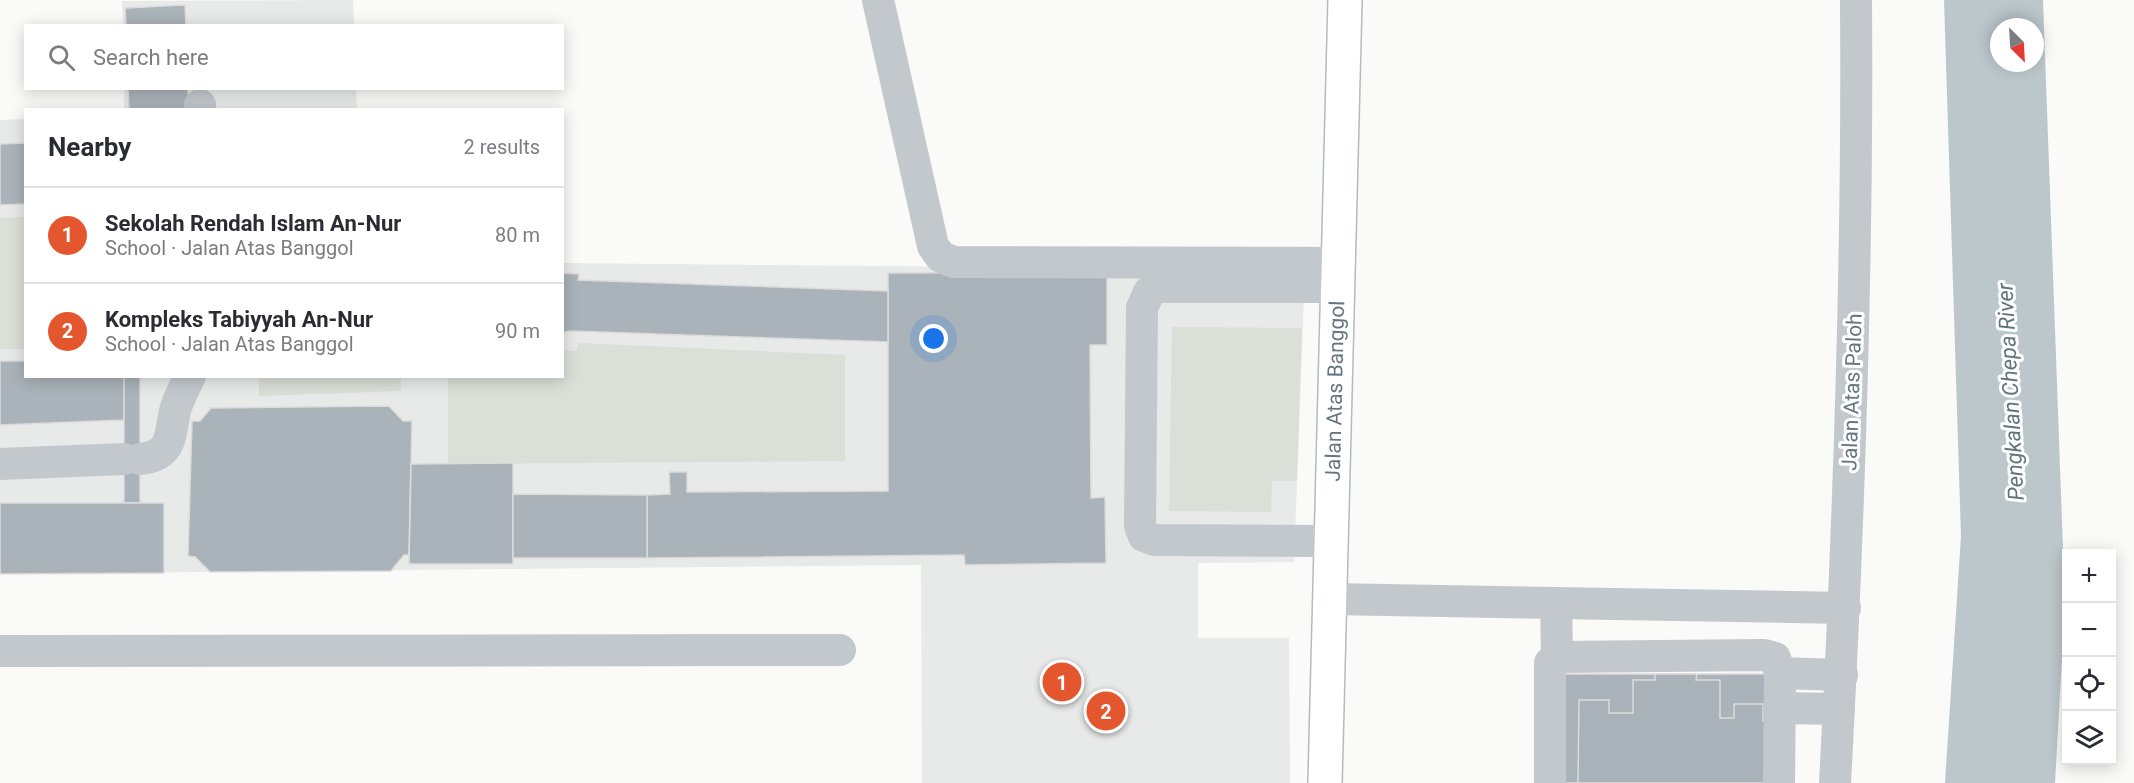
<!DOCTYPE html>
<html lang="en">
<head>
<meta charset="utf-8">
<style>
  body { margin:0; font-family:Roboto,sans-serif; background:#f2f2f3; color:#2b2b33 }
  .controls { position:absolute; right:18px; bottom:18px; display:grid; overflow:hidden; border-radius:0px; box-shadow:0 3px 15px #0003 }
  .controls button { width:54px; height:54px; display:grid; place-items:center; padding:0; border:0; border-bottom:2px solid #e1e1e2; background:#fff; color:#2b2b33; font:30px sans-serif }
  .compass { position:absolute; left:1990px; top:18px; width:54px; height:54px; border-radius:50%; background:#fff; box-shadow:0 3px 15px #0003; rotate:156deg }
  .you { position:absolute; left:934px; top:339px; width:21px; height:21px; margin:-15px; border:4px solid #fff; border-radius:50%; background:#1a73e8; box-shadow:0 0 0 9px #1a73e833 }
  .badge { display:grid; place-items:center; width:39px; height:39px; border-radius:50%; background:#e4572e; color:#fff; font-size:20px; font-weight:700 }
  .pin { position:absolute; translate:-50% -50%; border:3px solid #fff; box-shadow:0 2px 6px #0006 }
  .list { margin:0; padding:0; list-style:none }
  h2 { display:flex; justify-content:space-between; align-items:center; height:78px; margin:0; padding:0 24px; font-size:26px }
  h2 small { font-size:20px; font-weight:400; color:#7c7c81 }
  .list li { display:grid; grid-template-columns:39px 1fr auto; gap:18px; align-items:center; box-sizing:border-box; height:96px; padding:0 24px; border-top:2px solid #e1e1e2 }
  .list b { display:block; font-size:22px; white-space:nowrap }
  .list p { margin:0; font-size:20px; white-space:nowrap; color:#7c7c81 }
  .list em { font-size:20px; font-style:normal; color:#7c7c81 }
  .icon { flex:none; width:33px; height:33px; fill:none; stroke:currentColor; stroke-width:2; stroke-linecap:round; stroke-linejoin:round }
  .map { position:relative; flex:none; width:2134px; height:783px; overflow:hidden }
  .search { position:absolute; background:#fff; box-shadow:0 3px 15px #0003; left:24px; top:24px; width:540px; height:66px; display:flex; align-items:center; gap:15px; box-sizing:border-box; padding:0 21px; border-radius:0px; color:#7c7c81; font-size:22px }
  .panel { position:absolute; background:#fff; box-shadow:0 3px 15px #0003; left:24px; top:108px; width:540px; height:270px; border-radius:0px }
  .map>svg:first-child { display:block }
  .built { fill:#e8e9e9 }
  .green { fill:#dadfd7 }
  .water { fill:#bbc7cb; fill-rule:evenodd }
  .building { fill:#aab3b9; stroke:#dcdcda; stroke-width:1.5 }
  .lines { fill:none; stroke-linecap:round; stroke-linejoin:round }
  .major-casing { stroke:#b5babe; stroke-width:36 }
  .minor { stroke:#c3c8cc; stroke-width:32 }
  .major { stroke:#fff; stroke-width:33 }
  .labels { text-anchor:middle; stroke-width:6; stroke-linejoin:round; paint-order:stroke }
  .street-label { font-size:21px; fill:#657683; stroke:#fff }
  .water-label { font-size:22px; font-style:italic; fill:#60757c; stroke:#fff }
</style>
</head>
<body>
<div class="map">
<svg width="2134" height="783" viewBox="0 0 2134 783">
  <rect width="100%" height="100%" fill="#fafaf8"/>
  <!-- built -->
  <g class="built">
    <path d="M 353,0 L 354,25 L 123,25 L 122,1 Z"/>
    <path d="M 124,89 L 356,89 L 357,109 L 124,109 Z"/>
    <path d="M 25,119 L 26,376 L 562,376 L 563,263 L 1305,270 L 1294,562 L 1198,563 L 1198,638 L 1289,638 L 1290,783 L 922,783 L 921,565 L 0,574 L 0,120 Z"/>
  </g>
  <!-- green -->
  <g class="green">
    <path d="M 25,217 L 25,349 L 0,349 L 0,218 Z"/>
    <path d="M 1172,327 L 1302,328 L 1297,481 L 1272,481 L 1271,512 L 1169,511 Z"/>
    <path d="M 579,343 L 845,355 L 845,461 L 448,464 L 448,377 L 562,376 L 563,350 L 576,351 Z"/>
    <path d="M 259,377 L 401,377 L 401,391 L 259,396 Z"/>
  </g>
  <!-- water -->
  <path class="water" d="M 1944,0 L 2043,0 L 2065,604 L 2055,783 L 1945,783 L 1961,536 ZM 1999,27 L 2035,27 L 2035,63 L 1999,63 Z"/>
  <!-- building -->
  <g class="building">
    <path d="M 185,5 L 186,26 L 126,26 L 125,8 Z"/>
    <path d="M 128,88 L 188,88 L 189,110 L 129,110 Z"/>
    <path d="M 26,143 L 26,204 L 0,205 L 0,144 Z"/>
    <path d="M 1107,272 L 1107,345 L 1090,345 L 1091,498 L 1105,497 L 1106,563 L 965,565 L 964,555 L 647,558 L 647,495 L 670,494 L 669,472 L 687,472 L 687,492 L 888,491 L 888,273 Z"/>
    <path d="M 562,273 L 579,274 L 578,280 L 888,291 L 888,342 L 569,331 L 562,333 Z"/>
    <path d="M 0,361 L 26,361 L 26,376 L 124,376 L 124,420 L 0,425 Z"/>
    <rect x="124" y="376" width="16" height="127"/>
    <path d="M 389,406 L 403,421 L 412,421 L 409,555 L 404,555 L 391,571 L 210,572 L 195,557 L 188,556 L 192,421 L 200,421 L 211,408 Z"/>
    <path d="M 513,463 L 513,564 L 409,564 L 411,464 Z"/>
    <path d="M 513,494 L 647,495 L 647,558 L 513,558 Z"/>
    <path d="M 0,503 L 164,503 L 164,573 L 0,574 Z"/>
    <rect x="1560" y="674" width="206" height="109"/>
    <path d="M 1655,674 L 1697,674 L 1696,680 L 1720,680 L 1720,718 L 1734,718 L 1734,704 L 1763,704 L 1763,721 L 1766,721 L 1766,783 L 1578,783 L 1579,700 L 1609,700 L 1609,713 L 1633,713 L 1633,680 L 1655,680 Z"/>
  </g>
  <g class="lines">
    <!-- major casing -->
    <g class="major-casing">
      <g id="major">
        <path id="s1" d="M 1325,783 L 1345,0"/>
      </g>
    </g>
    <!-- minor -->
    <g class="minor">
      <path d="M 878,0 L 933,246 L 941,257 L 954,262 L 1339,263"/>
      <path d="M 200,105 L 200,110"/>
      <path d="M 140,459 C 175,456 169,432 176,407 C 180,396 185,386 190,376"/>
      <path d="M 0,464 L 124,459"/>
      <path d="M 1331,541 L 1154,540 L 1144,536 L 1140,526 L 1142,308 L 1149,292 L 1156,287 L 1338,287"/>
      <path d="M 1330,599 L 1845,608"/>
      <path d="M 1556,603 L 1557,657"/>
      <path d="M 0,651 L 840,650"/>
      <path d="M 1780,673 L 1842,675"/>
      <path d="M 1779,708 L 1839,709"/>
      <path d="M 1550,783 L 1550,663 L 1557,657 L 1764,655 L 1775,658 L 1780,673 L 1779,783"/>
      <path d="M 1835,783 C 1849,522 1858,261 1856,0"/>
    </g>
    <!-- major -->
    <use href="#major" class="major"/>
  </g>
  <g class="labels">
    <!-- street labels -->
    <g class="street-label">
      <text dy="7" stroke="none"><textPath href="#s1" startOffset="392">Jalan Atas Banggol</textPath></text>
      <text transform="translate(1852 392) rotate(-88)" y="7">Jalan Atas Paloh</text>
    </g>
    <!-- water labels -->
    <g class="water-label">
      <text transform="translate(2010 392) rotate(-93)" y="8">Pengkalan Chepa River</text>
    </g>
  </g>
</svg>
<div class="controls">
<button>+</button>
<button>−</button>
<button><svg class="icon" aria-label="locate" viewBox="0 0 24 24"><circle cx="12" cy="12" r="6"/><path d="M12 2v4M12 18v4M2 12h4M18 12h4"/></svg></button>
<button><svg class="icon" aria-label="layers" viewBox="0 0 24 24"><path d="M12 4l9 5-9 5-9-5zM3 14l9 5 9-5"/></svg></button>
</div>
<svg class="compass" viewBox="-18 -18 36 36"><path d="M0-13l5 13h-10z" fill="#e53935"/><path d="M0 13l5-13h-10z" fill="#7c7c81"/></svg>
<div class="you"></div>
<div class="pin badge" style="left:1062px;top:682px">1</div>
<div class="pin badge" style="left:1106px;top:711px">2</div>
<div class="search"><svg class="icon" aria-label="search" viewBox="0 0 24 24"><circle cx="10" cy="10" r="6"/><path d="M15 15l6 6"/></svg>Search here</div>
<section class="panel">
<h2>Nearby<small>2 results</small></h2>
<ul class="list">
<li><span class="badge">1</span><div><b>Sekolah Rendah Islam An-Nur</b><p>School · Jalan Atas Banggol</p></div><em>80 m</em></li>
<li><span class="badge">2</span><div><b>Kompleks Tabiyyah An-Nur</b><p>School · Jalan Atas Banggol</p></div><em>90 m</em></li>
</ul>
</section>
</div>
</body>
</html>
